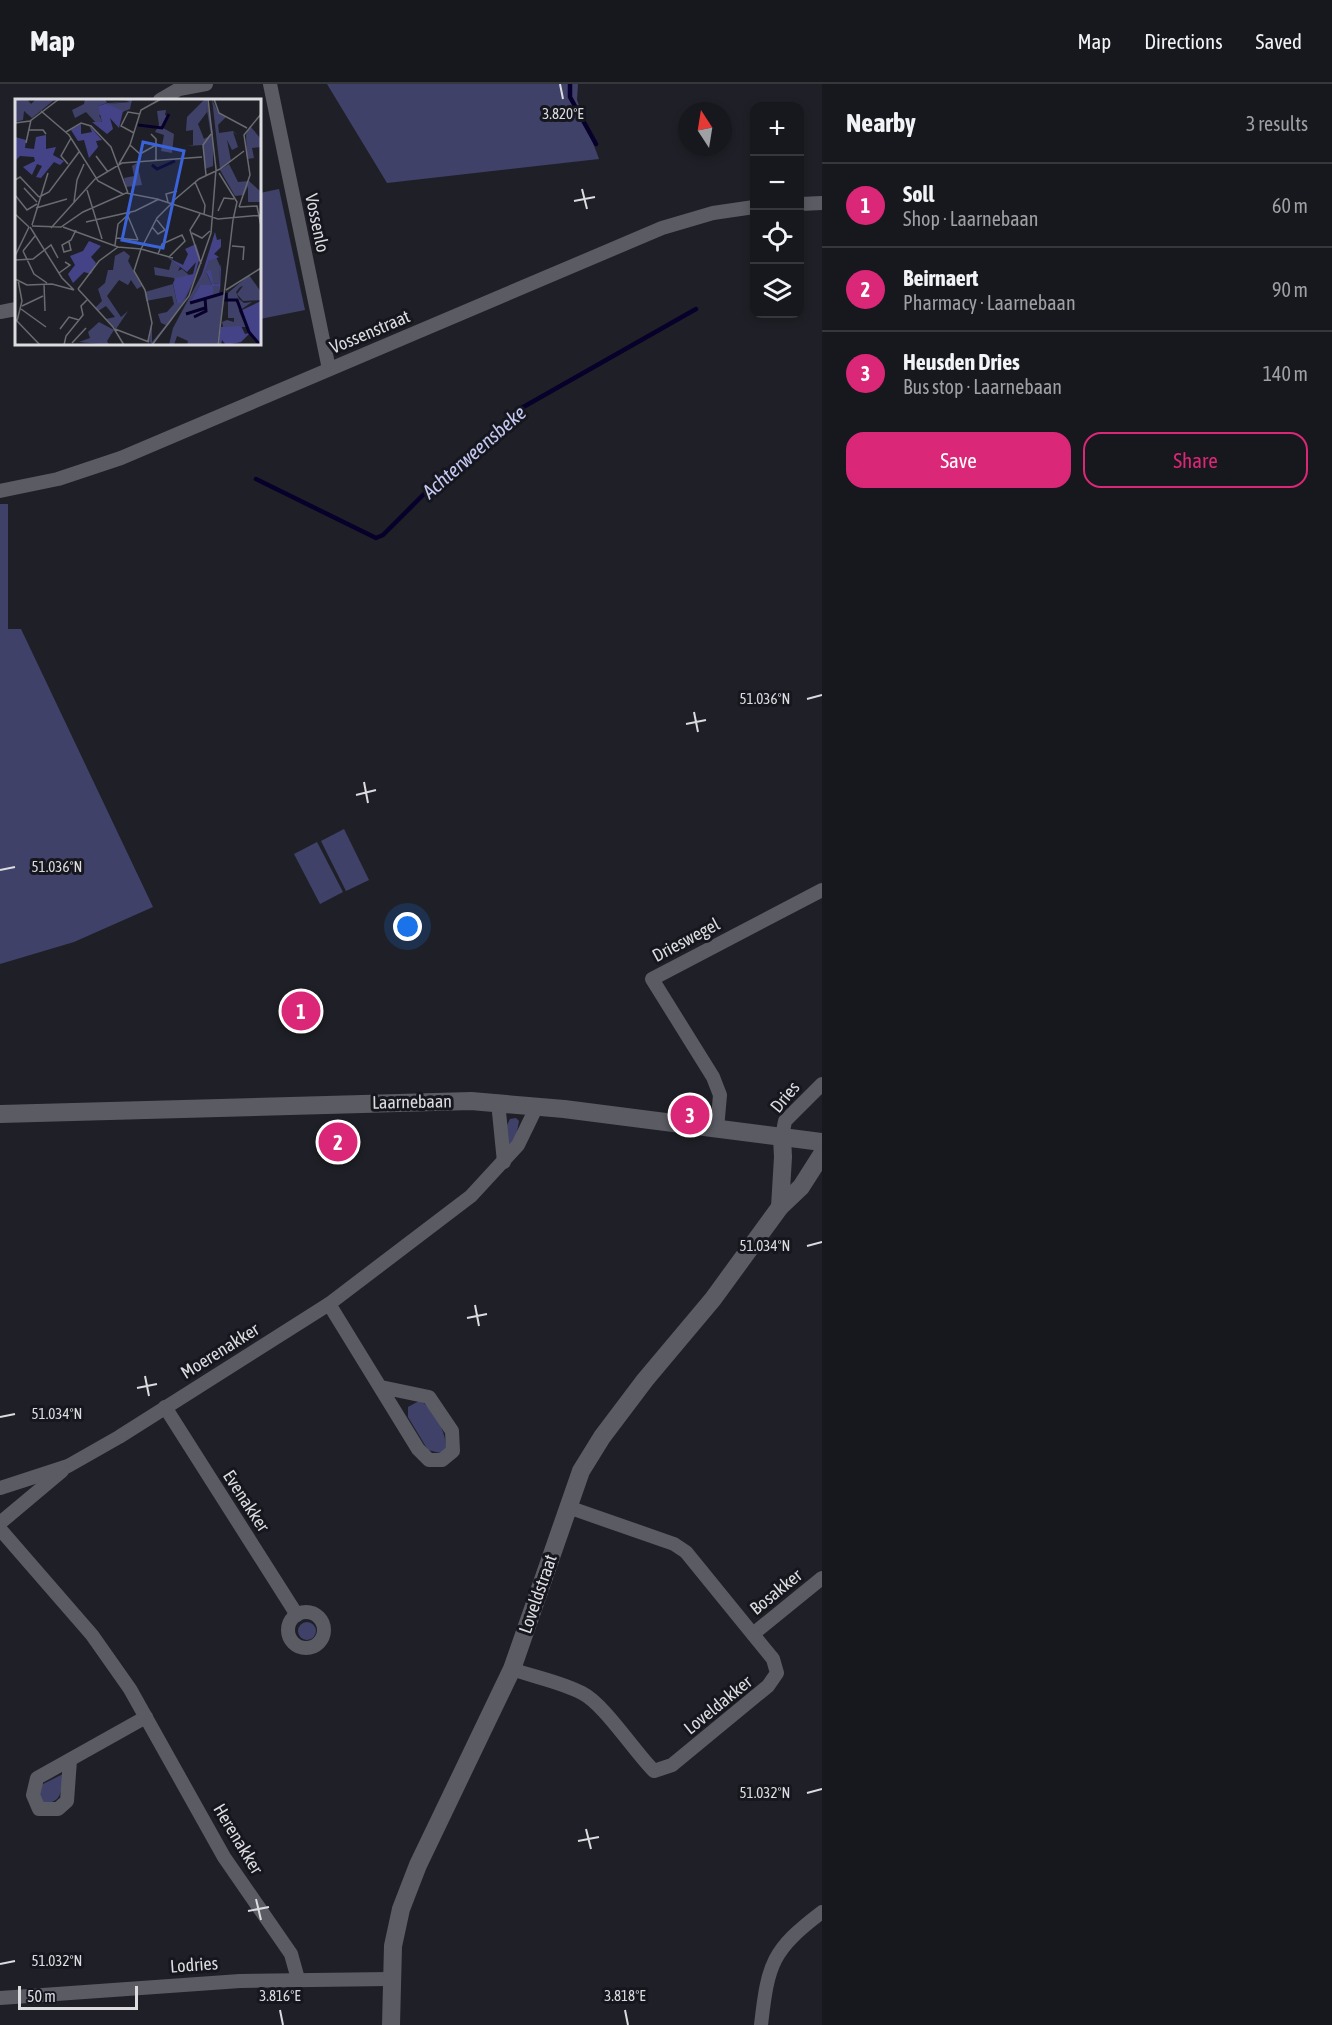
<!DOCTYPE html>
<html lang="en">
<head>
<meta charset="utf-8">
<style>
  body { margin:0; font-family:"Asap Condensed",sans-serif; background:#202126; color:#f1f3f6 }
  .controls { position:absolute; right:18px; top:18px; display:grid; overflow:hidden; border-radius:12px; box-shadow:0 3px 9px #0003 }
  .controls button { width:54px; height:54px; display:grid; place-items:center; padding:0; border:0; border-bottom:2px solid #36373b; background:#17181d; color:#f1f3f6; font:30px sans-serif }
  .compass { position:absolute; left:678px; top:18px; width:54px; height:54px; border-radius:50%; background:#17181d; box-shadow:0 3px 9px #0003; rotate:348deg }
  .scale { position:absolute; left:18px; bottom:15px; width:120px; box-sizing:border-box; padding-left:6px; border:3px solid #dbdbe0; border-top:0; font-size:16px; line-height:21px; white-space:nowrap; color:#dbdbe0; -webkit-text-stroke:4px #16171e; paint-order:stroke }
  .you { position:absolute; left:408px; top:843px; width:21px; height:21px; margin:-15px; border:4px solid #fff; border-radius:50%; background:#1a73e8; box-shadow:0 0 0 9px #1a73e833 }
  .badge { display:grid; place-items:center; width:39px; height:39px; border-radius:50%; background:#db2777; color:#fff; font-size:20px; font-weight:700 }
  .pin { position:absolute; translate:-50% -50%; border:3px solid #fff; box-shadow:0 2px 6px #0006 }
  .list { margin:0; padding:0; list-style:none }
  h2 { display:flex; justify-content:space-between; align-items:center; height:78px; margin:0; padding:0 24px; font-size:26px }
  h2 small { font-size:20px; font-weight:400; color:#9ea0a4 }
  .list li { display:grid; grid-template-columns:39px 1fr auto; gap:18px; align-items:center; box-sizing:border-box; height:84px; padding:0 24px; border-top:2px solid #36373b }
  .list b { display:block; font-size:22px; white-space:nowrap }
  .list p { margin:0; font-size:20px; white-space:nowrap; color:#9ea0a4 }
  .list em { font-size:20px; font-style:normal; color:#9ea0a4 }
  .actions { display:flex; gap:12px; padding:18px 24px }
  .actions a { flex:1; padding:14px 0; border:2px solid #db2777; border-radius:18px; text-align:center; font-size:21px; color:#db2777 }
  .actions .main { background:#db2777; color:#fff }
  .icon { flex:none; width:33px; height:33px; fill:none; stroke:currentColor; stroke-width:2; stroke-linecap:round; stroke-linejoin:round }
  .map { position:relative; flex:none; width:822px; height:1941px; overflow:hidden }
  header { display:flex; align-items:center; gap:36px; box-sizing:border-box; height:84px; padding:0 30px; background:#17181d; border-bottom:2px solid #36373b }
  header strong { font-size:28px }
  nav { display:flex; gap:33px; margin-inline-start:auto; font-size:21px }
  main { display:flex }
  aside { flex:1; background:#17181d }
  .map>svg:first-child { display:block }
  .green { fill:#404169 }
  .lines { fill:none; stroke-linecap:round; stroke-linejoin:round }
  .stream { stroke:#07002a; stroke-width:4.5 }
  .street { stroke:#5b5b64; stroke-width:14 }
  .secondary { stroke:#5b5b64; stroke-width:18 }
  .ticks { fill:none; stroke:#dbdbe0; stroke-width:2 }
  .labels { text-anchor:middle; stroke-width:6; stroke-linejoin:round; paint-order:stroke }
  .street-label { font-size:18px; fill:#dbdbe0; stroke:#16171e }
  .water-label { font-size:20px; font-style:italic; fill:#c5c9f1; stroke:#16171e }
  .inset-river { fill:none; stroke:#07002a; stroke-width:3 }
  .inset-road { fill:none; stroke:#6a6b71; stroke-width:1.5 }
  .view { fill:#3a63d9; fill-opacity:0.15; stroke:#3a63d9; stroke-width:3 }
  .inset-edge { fill:none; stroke:#dbdbe0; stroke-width:3 }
  .ticks-label { font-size:15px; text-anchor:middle; fill:#dbdbe0; stroke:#16171e; stroke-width:6; stroke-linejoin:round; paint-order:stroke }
</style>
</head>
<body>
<header>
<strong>Map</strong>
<nav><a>Map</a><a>Directions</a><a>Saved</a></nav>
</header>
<main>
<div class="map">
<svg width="822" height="1941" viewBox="0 0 822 1941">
  <rect width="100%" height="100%" fill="#1f2027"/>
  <!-- green -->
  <g class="green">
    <path d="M 327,0 L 578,0 L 577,16 L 599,75 L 387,99 Z"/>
    <path d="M 279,105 L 305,226 L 260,235 L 260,109 Z"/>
    <path d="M 0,420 L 8,420 L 8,545 L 21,545 L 153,823 L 74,858 L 0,880 Z"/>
    <path d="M 344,745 L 369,796 L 346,807 L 321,757 Z"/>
    <path d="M 317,758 L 343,808 L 320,820 L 294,770 Z"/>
    <path d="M 516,1034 L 519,1037 L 516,1053 L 507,1064 L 506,1043 L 510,1035 Z"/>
    <path d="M 419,1317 C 433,1321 447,1350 446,1365 L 440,1369 L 428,1366 L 408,1333 L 408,1323 Z"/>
    <circle cx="307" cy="1547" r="9"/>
    <path d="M 63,1690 C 61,1706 63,1719 44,1719 L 38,1713 L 41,1701 Z"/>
  </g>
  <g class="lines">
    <!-- stream -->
    <g class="stream">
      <path d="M 570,0 L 570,13 L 596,60"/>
      <path d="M 256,395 L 376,454 L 383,451 L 433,401 L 518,326 L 696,225"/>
    </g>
    <!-- street -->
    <g class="street">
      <path d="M 270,0 L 329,285"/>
      <path d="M 160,16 L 179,5 L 206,0"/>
      <path d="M 800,120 L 822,119"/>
      <path d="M 0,228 L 16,225"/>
      <path d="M 0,407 L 58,395 L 121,374 L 662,144 L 713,129 L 754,123"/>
      <path d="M 498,1018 L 504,1078"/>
      <path d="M 717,1045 L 720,1011 L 713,993 L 652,895 L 822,806"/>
      <path d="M 782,1053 L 785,1037 L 822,1000"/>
      <path d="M 329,1220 L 418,1365 L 429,1376 L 442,1376 L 453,1367 L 452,1347 L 429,1313 L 381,1303"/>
      <path d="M 165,1323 L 297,1531"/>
      <path d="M 0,1404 L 68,1382 L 119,1353 L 329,1220 L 471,1112 L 518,1061 L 537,1022"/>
      <path d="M 0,1439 L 62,1387"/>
      <path d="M 0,1445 L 92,1551 L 130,1605 L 224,1773 L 291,1870 L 298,1895"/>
      <circle cx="306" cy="1546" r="18"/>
      <path d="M 753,1550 L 822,1494"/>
      <path d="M 512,1585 C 534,1593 561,1598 582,1609 C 604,1620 634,1667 654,1687 L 672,1681 L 768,1602 L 777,1589 L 773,1575 L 686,1468 L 674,1460 L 568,1423"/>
      <path d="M 70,1676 L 67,1717 L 58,1725 L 39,1725 L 33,1711 L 37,1694 L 146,1633"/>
      <path d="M 0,1914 L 240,1897 L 390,1895"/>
      <path d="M 761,1941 C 768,1879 772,1866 822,1828"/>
    </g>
    <!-- secondary -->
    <g class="secondary">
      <path d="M 0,1030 L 471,1017 L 564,1025 L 822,1058"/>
      <path d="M 780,1123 L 783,1073 L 782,1053"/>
      <path d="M 391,1941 L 393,1862 L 401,1825 L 418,1781 L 512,1585 L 581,1387 L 602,1353 L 645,1296 L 713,1215 L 780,1123 L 801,1103 L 822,1070"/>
    </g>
  </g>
  <!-- ticks -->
  <path class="ticks" d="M 560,0 L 563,15M 582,105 L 587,125M 574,117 L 595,113M 807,615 L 822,611M 694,628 L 698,648M 686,640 L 706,636M 364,698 L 368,719M 356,711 L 376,706M 0,786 L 15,783M 807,1162 L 822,1158M 475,1221 L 479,1242M 467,1234 L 487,1230M 145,1292 L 149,1312M 137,1304 L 157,1300M 0,1333 L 15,1330M 807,1709 L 822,1705M 586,1745 L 591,1765M 578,1757 L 599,1753M 256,1815 L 261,1836M 248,1827 L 269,1823M 0,1880 L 15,1877M 280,1926 L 283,1941M 625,1926 L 628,1941"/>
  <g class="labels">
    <!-- street labels -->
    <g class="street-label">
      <text transform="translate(317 139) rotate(78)" y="6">Vossenlo</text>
      <text transform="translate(370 248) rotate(-23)" y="6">Vossenstraat</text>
      <text transform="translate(686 856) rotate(-28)" y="6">Drieswegel</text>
      <text transform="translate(785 1013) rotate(-50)" y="6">Dries</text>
      <text transform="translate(412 1018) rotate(-1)" y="6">Laarnebaan</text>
      <text transform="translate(220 1267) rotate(-32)" y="6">Moerenakker</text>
      <text transform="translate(246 1417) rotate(57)" y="6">Evenakker</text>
      <text transform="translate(776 1508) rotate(-39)" y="6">Bosakker</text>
      <text transform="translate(538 1510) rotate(-71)" y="6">Loveldstraat</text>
      <text transform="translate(718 1621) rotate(-39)" y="6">Loveldakker</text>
      <text transform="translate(238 1755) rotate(59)" y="6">Herenakker</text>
      <text transform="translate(194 1881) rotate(-4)" y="6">Lodries</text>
    </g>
    <!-- water labels -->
    <g class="water-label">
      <text transform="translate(474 368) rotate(-41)" y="7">Achterweensbeke</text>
    </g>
  </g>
  <!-- overview -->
  <g transform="translate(15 15)">
    <rect width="246" height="246" fill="#1f2027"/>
    <path d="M 0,0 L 12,0 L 16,5 L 21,0 L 39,1 L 17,19 L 9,12 L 8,21 L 0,23 ZM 70,0 L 90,0 L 92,4 L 83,7 L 85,10 L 93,9 L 93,5 L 115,3 L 107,0 L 117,1 L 115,10 L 95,18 L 84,16 L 87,22 L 83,26 L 71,13 L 60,19 L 57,11 L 69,5 ZM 190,0 L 192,0 L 198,35 L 198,67 L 190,70 L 188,46 L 172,47 L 178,46 L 178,31 L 171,32 L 172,18 ZM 191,5 L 196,36 L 189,40 L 183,25 L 192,13 ZM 197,0 L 203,13 L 211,18 L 203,26 L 204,34 L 218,32 L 222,36 L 218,33 L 223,48 L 217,51 L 212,41 L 216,62 L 205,70 ZM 151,11 L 150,16 L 153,17 L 148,29 L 159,35 L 157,54 L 146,52 L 149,36 L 140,33 L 144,26 L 142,12 ZM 235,27 L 246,40 L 246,48 L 237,49 L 239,59 L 232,60 L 231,36 ZM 122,64 L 127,86 L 111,88 L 109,79 L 119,77 L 117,67 ZM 214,65 L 223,83 L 234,82 L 246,93 L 246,103 L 233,103 L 233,87 L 229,96 L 220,97 L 205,71 ZM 109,152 L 115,157 L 113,162 L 127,187 L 122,190 L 116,181 L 113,186 L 104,181 L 92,197 L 106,218 L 113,212 L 101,230 L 91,220 L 100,218 L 91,207 L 83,212 L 80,209 L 87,202 L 83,190 L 90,184 L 93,171 L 98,171 L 100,157 ZM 201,158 L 205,167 L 204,185 L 198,184 L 191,173 L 197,186 L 185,186 L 175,204 L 198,197 L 198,187 L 205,187 L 204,195 L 210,194 L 202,246 L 172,246 L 173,242 L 162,237 L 159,246 L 154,246 L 158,229 L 194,162 ZM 157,161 L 165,168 L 163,172 L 167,170 L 174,176 L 160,183 L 159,179 L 140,176 L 139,168 L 154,171 ZM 185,163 L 183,173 L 169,203 L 155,224 L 137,245 L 134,242 L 137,222 L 137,243 L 151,226 L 146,224 L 143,215 L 152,213 L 159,205 L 157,197 L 131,202 L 130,193 L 158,185 L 162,204 L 167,204 ZM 234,176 L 246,193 L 246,201 L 228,202 L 222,195 L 228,187 L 225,188 L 221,193 L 224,200 L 229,204 L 237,203 L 224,212 L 231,228 L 208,228 L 207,223 L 212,221 L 219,223 L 219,219 L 213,219 L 213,194 ZM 84,223 L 99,231 L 92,242 L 94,246 L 64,243 L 75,239 L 73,233 Z" fill="#404169" fill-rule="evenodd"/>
    <path d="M 111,3 L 92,5 L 108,12 L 104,29 L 95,19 L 98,30 L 92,35 L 77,23 L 87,23 L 83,7 L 93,4 ZM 66,25 L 66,35 L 77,33 L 74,26 L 87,41 L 81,42 L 83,48 L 74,59 L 69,41 L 63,42 L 56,31 ZM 31,36 L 31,50 L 41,48 L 38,56 L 49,62 L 45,66 L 39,63 L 26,79 L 21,78 L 27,67 L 22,65 L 17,76 L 8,68 L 20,62 L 19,58 L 5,57 L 0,62 L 0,38 L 11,41 L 10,49 L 19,50 L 21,38 ZM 200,133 L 202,141 L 206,140 L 206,148 L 199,155 L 204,158 L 194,162 L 184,185 ZM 74,142 L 86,147 L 76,158 L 81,164 L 76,175 L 69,173 L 58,184 L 53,175 L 60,166 L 55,157 L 68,152 ZM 181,145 L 185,158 L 178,182 L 167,204 L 162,204 L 158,184 L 161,179 L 178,175 L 181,163 L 172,173 L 152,158 L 168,166 L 173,155 L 170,150 ZM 205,165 L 206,170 L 205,194 L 204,187 L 198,187 L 198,197 L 174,205 L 185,186 L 197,186 L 191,172 L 196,171 L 198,184 L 204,185 ZM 246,202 L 246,246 L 235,234 L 226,243 L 211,246 L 207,241 L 206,246 L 202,246 L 206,228 L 226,227 L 230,235 L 234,234 L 225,212 Z" fill="#454387"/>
    <path class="inset-river" d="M 123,26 L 147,29 L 154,15M 137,66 L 142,70 L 160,62M 211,194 L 211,201 L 222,201 L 234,233 L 245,246M 175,204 L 209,194M 171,215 L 190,209M 179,218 L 191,212 L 190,199"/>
    <path class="inset-road" d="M 199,0 L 204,14 L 232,29M 26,12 L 54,36 L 83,82 L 108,95M 0,24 L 15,22 L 44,0M 14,31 L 28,31 L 31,35M 51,33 L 66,24 L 76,27 L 96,48 L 113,94M 119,34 L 106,27 L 113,13 L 125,15M 136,35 L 141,40 L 141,61M 11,44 L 16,21M 115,46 L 125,55 L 141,46M 81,57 L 93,73M 53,65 L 46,57 L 56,39M 104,65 L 115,46 L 126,11 L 146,0M 204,74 L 222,103 L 218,121M 191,76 L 188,46 L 196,35M 0,81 L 5,78 L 24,98M 180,83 L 190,106 L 189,116M 9,89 L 22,103M 72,91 L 87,140M 0,96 L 12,111 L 22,105M 24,98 L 34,93 L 64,53M 158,102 L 184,80 L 205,70 L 229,52M 59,103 L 62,81 L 69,65M 153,103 L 151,95 L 162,92M 224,108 L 235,76 L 229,36 L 246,15M 224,108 L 242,107 L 246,127M 21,109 L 52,100M 203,112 L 209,99 L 219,100M 0,115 L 14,128M 112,115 L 123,141M 185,115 L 175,131 L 186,165M 71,123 L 120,112 L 144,100M 17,126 L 33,74M 17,127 L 46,128 L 68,113 L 111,94 L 142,100 L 203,120 L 246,116M 15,128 L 47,179 L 59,191M 48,128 L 103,148 L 126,150 L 142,119 L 159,102M 137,128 L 143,135 L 150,131 L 142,121M 36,129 L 80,80 L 107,64 L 187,58M 177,134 L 187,139 L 195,132M 101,139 L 123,141M 54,143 L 56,151 L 49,153 L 47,146 L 56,141 L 61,131M 100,146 L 103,125 L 115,114M 217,147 L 229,148 L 228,161M 8,152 L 19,175 L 32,184M 8,152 L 20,137M 143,155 L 147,145 L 167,136 L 170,142 L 154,158M 0,157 L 14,128M 0,161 L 18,160 L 36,146 L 43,159M 44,174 L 55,166 L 50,163M 0,180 L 12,186 L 37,185 L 59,191M 29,185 L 30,212M 63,190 L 98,228 L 109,246M 63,190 L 84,162 L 103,148M 211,191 L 246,169M 7,207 L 28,197M 6,210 L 31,228M 0,220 L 25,246M 2,222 L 7,202 L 3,181M 45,230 L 54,218 L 64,221M 100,230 L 134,243M 133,242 L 137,224 L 130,191 L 119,172 L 126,150 L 158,159M 57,244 L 71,229M 49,246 L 51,237 L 68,216 L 66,207 L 72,201M 137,246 L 174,197 L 196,134 L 201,70 L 193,0M 203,246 L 218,121"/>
    <path class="view" d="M 128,43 L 169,52 L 148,149 L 107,141 Z"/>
    <rect width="246" height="246" class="inset-edge"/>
  </g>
  <g class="ticks-label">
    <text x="563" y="35">3.820°E</text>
    <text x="765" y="620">51.036°N</text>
    <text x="57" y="788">51.036°N</text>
    <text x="765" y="1167">51.034°N</text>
    <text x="57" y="1335">51.034°N</text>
    <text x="765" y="1714">51.032°N</text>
    <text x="57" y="1882">51.032°N</text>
    <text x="280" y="1917">3.816°E</text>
    <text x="625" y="1917">3.818°E</text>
  </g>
</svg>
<div class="controls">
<button>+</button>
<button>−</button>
<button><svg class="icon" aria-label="locate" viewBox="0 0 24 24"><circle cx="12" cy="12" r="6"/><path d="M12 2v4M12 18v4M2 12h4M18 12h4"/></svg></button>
<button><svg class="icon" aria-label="layers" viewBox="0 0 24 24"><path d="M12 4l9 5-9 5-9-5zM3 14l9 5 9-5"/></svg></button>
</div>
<svg class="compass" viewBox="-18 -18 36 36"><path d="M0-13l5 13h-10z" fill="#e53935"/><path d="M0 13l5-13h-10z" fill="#9ea0a4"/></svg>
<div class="scale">50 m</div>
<div class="you"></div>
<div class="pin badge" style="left:301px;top:927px">1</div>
<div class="pin badge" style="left:338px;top:1058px">2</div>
<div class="pin badge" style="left:690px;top:1031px">3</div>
</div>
<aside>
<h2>Nearby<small>3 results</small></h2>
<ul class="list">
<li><span class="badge">1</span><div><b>Soll</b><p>Shop · Laarnebaan</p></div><em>60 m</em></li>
<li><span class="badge">2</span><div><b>Beirnaert</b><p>Pharmacy · Laarnebaan</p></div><em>90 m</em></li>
<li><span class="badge">3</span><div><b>Heusden Dries</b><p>Bus stop · Laarnebaan</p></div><em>140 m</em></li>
</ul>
<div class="actions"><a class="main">Save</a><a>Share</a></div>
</aside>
</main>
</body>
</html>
